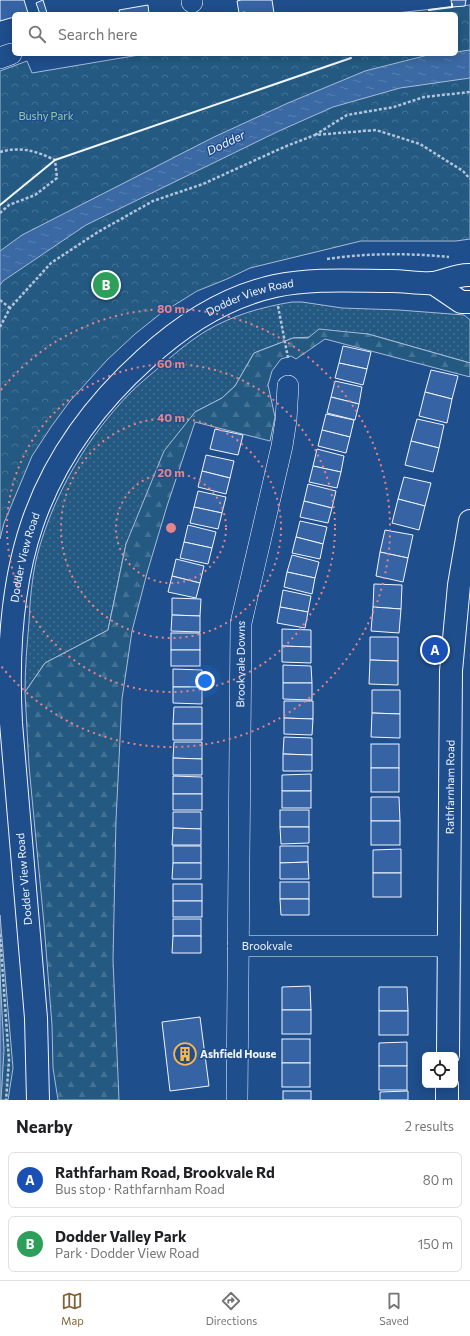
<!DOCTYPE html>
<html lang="en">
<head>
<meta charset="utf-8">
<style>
  body { margin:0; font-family:Commissioner,sans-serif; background:#f6f6f6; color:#202124 }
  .controls { position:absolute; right:12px; bottom:12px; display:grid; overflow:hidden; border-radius:6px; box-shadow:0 2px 10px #0003 }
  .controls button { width:36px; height:36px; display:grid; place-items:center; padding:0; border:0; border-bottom:1px solid #e0e0e0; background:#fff; color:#202124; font:20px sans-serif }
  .you { position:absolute; left:205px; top:681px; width:14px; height:14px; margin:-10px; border:3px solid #fff; border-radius:50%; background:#1a73e8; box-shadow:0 0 0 6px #1a73e833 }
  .badge { display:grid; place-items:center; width:26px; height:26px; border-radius:50%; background:#846436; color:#fff; font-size:13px; font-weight:700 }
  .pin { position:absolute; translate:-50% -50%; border:2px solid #fff; box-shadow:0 1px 4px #0006 }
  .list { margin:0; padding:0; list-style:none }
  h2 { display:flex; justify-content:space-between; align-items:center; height:52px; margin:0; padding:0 16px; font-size:17px }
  h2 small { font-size:13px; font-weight:400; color:#757577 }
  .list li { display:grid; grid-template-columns:26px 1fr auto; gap:12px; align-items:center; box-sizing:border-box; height:56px; margin:0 8px 8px; padding:0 8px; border:1px solid #e0e0e0; border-radius:6px }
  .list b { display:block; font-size:15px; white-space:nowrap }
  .list p { margin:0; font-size:13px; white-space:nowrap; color:#757577 }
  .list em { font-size:13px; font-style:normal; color:#757577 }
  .icon { flex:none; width:22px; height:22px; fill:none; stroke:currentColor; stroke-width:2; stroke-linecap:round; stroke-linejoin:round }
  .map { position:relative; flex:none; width:470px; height:1100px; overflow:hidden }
  .search { position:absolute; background:#fff; box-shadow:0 2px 10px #0003; left:12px; right:12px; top:12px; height:44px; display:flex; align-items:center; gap:10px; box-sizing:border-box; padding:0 14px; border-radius:6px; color:#757577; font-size:15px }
  .sheet { height:180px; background:#fff }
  nav { display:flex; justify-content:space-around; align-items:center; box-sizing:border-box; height:56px; border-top:1px solid #e0e0e0; background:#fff; font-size:11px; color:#757577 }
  nav a { display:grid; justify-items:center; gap:2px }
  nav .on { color:#846436 }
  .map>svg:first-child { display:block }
  .grass { fill:url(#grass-dots); stroke:#a8bbd7 }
  .forest { fill:url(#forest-firs); stroke:#a8bbd7 }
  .park { fill:url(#park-crowns); stroke:#a8bbd7 }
  .water { fill:url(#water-ripples); stroke:#a8bbd7 }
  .building { fill:#3563a3; stroke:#f2f6ff }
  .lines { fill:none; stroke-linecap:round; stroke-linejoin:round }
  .minor-casing { stroke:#f2f6ff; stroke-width:22 }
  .major-casing { stroke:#f2f6ff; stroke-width:24 }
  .path { stroke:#b3c4dc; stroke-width:2.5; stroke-dasharray:3 2; stroke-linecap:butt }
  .minor { stroke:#1f4e8c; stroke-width:21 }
  .major { stroke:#1f4e8c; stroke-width:22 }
  .wall { stroke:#f2f6ff; stroke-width:2 }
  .ring { fill:none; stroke:#e38589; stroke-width:2; stroke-dasharray:2 4 }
  .labels { text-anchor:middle; stroke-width:3; stroke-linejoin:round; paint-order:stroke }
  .park-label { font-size:11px; fill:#97c8a6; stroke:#1f4e8c }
  .street-label { font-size:11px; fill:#f2f6ff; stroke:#1f4e8c }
  .poi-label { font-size:11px; font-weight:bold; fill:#f2f6ff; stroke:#1f4e8c; text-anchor:start }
  .water-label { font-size:12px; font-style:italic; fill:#f2f6ff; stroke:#1f4e8c }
  .centre { fill:#e38589; stroke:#1f4e8c; stroke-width:2 }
  .ring-label { font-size:12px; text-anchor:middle; font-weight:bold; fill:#e38589; stroke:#1f4e8c; stroke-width:3; stroke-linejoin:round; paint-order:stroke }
</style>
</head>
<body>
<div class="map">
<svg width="470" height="1100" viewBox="0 0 470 1100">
  <defs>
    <pattern id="grass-dots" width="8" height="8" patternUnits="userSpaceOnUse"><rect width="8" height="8" fill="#245a82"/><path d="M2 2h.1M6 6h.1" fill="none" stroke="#447295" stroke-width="1.8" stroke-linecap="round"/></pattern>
    <pattern id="forest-firs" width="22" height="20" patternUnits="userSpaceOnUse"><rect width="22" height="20" fill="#245a82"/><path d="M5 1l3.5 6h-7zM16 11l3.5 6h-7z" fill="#447295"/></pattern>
    <pattern id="park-crowns" width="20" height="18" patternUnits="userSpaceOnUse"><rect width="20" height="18" fill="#245a82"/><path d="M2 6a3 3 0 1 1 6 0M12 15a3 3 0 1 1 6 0" fill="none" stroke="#447295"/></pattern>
    <pattern id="water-ripples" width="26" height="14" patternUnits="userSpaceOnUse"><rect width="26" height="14" fill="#3b69a3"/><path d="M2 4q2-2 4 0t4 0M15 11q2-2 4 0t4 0" fill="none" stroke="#587fb1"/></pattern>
  </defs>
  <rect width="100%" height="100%" fill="#1f4e8c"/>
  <!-- grass -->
  <path class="grass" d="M 292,302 L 302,302 L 342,308 L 399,310 L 464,315 L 470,320 L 470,363 L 368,334 L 293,338 L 254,353 L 235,386 L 222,398 L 195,412 L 126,544 L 108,630 L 45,663 L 25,692 C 25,668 27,645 29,622 C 30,600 32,577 37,556 C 53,495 87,437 131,392 C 139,384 148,377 156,370 C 172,356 188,342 206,331 C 233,315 262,307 292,302 Z"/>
  <!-- forest -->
  <path class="forest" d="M 319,329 L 368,334 L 470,363 L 470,377 L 325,339 L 296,359 L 291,356 L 281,359 L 272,371 L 268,385 L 275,417 L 270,441 L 195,422 L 167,506 L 147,573 L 132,631 L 122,699 L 116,820 L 113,960 L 119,1100 L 58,1100 L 53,1068 L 52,1025 L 44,924 L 29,766 L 25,692 L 45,663 L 108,630 L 126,544 L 164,451 L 195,412 L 222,398 L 235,386 L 254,353 L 293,338 L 308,338 Z"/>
  <!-- park -->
  <g class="park">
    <path d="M 470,5 L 470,239 L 456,241 L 361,241 L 250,268 L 227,279 L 197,291 L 160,314 L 135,334 L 107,360 L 70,401 L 51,427 L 32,456 L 4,523 L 0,539 L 0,71 L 27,61 L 32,73 L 145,54 L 456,54 L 456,14 L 387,14 Z"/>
    <path d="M 0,915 L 13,1068 L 8,1100 L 0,1100 Z"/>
  </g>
  <!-- water -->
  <g class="water">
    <path d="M 470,50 L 470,78 L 400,88 L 333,107 L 279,131 L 86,225 L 3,281 L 0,285 L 0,251 L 22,235 L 214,137 L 288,103 L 365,71 L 432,54 L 456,54 L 456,52 Z"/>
    <path d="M 0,975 L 4,1050 L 1,1100 L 0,1100 Z"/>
  </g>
  <!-- building -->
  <g class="building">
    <path d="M 0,0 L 24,0 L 28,13 L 14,14 L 14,17 L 0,21 Z"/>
    <path d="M 43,0 L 47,13 L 40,14 L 36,3 Z"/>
    <path d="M 241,0 L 272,0 L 274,13 L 265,14 L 245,14 L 245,12 L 239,13 L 237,1 Z"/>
    <path d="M 451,0 L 466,0 L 465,6 L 452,7 Z"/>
    <path d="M 148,5 L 149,14 L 120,14 L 119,10 Z"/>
    <path d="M 343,346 L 371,352 L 367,369 L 339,363 Z"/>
    <path d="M 339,363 L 367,369 L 363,385 L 335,378 Z"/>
    <path d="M 431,370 L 458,376 L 452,399 L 425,392 Z"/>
    <path d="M 335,381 L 362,387 L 359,404 L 331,397 Z"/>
    <path d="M 425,392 L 452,399 L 447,423 L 419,416 Z"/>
    <path d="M 331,397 L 359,404 L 355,420 L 327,413 Z"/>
    <path d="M 326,414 L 354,420 L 350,437 L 322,430 Z"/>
    <path d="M 417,419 L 444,425 L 439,448 L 411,441 Z"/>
    <path d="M 215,429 L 243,435 L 238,455 L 210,449 Z"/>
    <path d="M 322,430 L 350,437 L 346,453 L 318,446 Z"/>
    <path d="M 411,441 L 439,448 L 433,472 L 405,465 Z"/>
    <path d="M 317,449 L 344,456 L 341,472 L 313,466 Z"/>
    <path d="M 206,455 L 234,461 L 230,478 L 202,471 Z"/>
    <path d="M 313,466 L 341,472 L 337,488 L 309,482 Z"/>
    <path d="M 202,471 L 230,478 L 226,494 L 198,487 Z"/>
    <path d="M 404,477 L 431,483 L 425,506 L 398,499 Z"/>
    <path d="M 308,484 L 336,491 L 332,508 L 304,501 Z"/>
    <path d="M 198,491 L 226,497 L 222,513 L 194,507 Z"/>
    <path d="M 398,499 L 425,506 L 419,530 L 392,523 Z"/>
    <path d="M 304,501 L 332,508 L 328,523 L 300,517 Z"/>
    <path d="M 194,507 L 222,513 L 218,529 L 190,523 Z"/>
    <path d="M 300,521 L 327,527 L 323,544 L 296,537 Z"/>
    <path d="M 188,525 L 216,532 L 212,548 L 184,542 Z"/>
    <path d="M 385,530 L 413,535 L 408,558 L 380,552 Z"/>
    <path d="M 296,537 L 323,544 L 320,559 L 292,553 Z"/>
    <path d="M 184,542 L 212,548 L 208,564 L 180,558 Z"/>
    <path d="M 380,552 L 408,558 L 403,582 L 376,576 Z"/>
    <path d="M 292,555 L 319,562 L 315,578 L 287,572 Z"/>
    <path d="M 176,559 L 204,566 L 200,583 L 172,576 Z"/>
    <path d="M 287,572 L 315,578 L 312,594 L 284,587 Z"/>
    <path d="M 172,576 L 200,583 L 196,598 L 168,592 Z"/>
    <path d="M 374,584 L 402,585 L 401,609 L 373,607 Z"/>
    <path d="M 283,590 L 311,596 L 308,612 L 280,607 Z"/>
    <path d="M 172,598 L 201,599 L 200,616 L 172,615 Z"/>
    <path d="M 280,607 L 308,612 L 305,628 L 277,623 Z"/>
    <path d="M 373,607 L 401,609 L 399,633 L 371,631 Z"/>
    <path d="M 172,615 L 200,616 L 200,632 L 171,631 Z"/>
    <path d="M 282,629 L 311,630 L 311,647 L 282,646 Z"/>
    <rect x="171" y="633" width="29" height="17"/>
    <path d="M 370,637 L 398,637 L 398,661 L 370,660 Z"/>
    <path d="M 282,646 L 311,647 L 311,663 L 282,662 Z"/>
    <rect x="171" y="650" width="29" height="16"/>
    <path d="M 370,660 L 398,661 L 398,685 L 369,684 Z"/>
    <path d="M 283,665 L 311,666 L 312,683 L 283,683 Z"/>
    <path d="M 173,669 L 202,670 L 202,687 L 173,687 Z"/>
    <path d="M 283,683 L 312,683 L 312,700 L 283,699 Z"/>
    <path d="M 173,687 L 202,687 L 202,704 L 173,703 Z"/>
    <path d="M 372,690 L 400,690 L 400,714 L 372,713 Z"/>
    <path d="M 284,701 L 313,701 L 313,719 L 284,718 Z"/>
    <path d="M 174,707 L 202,707 L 202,724 L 173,724 Z"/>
    <path d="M 372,713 L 400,714 L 400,738 L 371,737 Z"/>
    <path d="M 284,718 L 313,719 L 312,735 L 284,734 Z"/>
    <rect x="173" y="724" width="29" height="16"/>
    <path d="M 284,737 L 312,738 L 312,755 L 283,754 Z"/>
    <path d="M 174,742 L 202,742 L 202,759 L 173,758 Z"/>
    <rect x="371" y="744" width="28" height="24"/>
    <path d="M 283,754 L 312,755 L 312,771 L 283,771 Z"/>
    <path d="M 173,758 L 202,759 L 202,775 L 173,775 Z"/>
    <rect x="371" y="768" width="28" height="24"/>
    <path d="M 311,774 L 311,791 L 282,791 L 282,775 Z"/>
    <path d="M 173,776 L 202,777 L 202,794 L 173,794 Z"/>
    <rect x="282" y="791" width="29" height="17"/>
    <rect x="173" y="794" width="29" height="16"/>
    <path d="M 371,797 L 399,797 L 400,821 L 371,821 Z"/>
    <rect x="280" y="810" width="29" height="17"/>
    <path d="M 173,812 L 201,812 L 201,829 L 173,828 Z"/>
    <rect x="371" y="821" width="29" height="24"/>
    <path d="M 280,827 L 309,827 L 309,843 L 281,844 Z"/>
    <path d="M 173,828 L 201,829 L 201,845 L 172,845 Z"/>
    <rect x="173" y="846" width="28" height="17"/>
    <path d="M 280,846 L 308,846 L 308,862 L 280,863 Z"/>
    <path d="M 401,849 L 401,873 L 373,873 L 373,850 Z"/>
    <path d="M 308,862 L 309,879 L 280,879 L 280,863 Z"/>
    <path d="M 173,863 L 201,863 L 201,879 L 172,879 Z"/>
    <rect x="373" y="873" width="28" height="24"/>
    <rect x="280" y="882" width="29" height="17"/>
    <rect x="173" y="884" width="29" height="17"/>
    <path d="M 280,899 L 309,899 L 309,915 L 281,915 Z"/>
    <rect x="173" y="901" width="29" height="16"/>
    <rect x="173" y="919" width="28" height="17"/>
    <path d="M 173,936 L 201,936 L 201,953 L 172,953 Z"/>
    <path d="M 310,986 L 311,1010 L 282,1010 L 282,987 Z"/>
    <path d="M 379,987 L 407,987 L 408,1011 L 379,1011 Z"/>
    <rect x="282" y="1010" width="29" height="24"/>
    <rect x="379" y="1011" width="29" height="24"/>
    <path d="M 200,1017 L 209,1086 L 170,1091 L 162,1022 Z"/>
    <rect x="282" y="1039" width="28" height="24"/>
    <path d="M 407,1042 L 407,1066 L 379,1066 L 379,1043 Z"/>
    <rect x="282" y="1063" width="28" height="24"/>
    <rect x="379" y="1066" width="28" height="24"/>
    <rect x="283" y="1091" width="28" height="9"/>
    <path d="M 408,1091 L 408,1100 L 380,1100 L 380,1092 Z"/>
  </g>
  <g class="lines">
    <!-- minor casing -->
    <g class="minor-casing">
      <g id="minor">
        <path d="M 192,0 L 192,2"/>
        <path d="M 0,58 L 11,54"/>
        <path id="s1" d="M 238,946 L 449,946"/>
        <path id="s2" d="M 237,1100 L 241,623 L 282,446 L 286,420 L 288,386"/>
      </g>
    </g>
    <!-- major casing -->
    <g class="major-casing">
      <g id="major">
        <path d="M 433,283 L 461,302 L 470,302"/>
        <path id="s3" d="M 448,1055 L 451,671 L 459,585 L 470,521"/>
        <path id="s4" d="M 38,1100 L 36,1018 L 11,723 C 3,574 31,462 145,359 C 182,325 225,297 275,286 C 313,278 354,281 392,281 C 405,281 421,284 433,283 C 446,281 457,274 470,275"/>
        <path d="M 447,1100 L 447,1085"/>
      </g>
    </g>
    <!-- path -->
    <g class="path">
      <path d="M 315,135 L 347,115 L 394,107 L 424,97 L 470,92"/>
      <path d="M 0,152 C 20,146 36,151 55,160 L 57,178 L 35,195 L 9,205 L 0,213"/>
      <path d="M 327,259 C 367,253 408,253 449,257"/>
      <path d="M 0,300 L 10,308"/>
      <path d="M 278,306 L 288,358"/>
      <path d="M 0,327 L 10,308 L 51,263 L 98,232 L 153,201 L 203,184 L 284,147 L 315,135 L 376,130 L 420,144 L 463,171 L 470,179"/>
      <path d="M 0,934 L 9,1061 L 6,1100"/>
    </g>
    <!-- minor -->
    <use href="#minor" class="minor"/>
    <!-- major -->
    <use href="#major" class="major"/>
    <!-- wall -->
    <g class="wall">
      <path d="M 429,10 L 452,7 L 452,4"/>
      <path d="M 0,205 L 55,160 L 351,58"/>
    </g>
  </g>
  <!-- distance rings -->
  <g class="ring">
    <circle cx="171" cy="528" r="55"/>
    <circle cx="171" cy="528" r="110"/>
    <circle cx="171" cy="528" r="164"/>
    <path d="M1 390A219 219 0 1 1 1 666"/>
  </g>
  <!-- icons -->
  <defs>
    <g id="building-ring" transform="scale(1.15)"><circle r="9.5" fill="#1f4e8c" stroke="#ffb74d" stroke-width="1.5"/><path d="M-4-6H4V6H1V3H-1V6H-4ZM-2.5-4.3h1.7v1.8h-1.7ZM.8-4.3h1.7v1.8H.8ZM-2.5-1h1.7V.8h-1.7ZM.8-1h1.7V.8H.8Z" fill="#ffb74d"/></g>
  </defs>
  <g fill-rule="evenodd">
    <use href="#building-ring" x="185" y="1054"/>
  </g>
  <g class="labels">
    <!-- park labels -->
    <g class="park-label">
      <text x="46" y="120">Bushy Park</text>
    </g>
    <!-- street labels -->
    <g class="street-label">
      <text dy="4" stroke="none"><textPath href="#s4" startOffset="905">Dodder View Road</textPath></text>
      <text dy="4" stroke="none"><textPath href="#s4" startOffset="545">Dodder View Road</textPath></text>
      <text dy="4" stroke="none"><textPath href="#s2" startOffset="436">Brookvale Downs</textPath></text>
      <text dy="4" stroke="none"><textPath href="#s3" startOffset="268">Rathfarnham Road</textPath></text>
      <text transform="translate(24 879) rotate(-95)" y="4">Dodder View Road</text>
      <text dy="4" stroke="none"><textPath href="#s1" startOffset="29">Brookvale</textPath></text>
    </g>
    <!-- poi labels -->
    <g class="poi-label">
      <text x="200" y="1058">Ashfield House</text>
    </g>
    <!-- water labels -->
    <g class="water-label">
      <text transform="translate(226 143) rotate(-26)" y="4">Dodder</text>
    </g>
  </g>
  <circle cx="171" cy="528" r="6" class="centre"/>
  <g class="ring-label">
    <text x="171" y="313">80 m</text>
    <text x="171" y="368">60 m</text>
    <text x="171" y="422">40 m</text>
    <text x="171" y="477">20 m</text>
  </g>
</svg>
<div class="controls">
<button><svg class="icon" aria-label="locate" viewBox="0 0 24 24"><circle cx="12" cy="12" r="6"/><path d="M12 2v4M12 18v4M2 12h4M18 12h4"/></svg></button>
</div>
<div class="you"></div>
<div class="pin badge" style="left:435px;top:650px;background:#1a4fb4">A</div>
<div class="pin badge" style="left:106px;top:285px;background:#2e9e5b">B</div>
<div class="search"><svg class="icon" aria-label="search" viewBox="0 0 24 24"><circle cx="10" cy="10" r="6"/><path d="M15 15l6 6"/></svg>Search here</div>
</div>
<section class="sheet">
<h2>Nearby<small>2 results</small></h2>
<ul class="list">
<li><span class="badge" style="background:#1a4fb4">A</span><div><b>Rathfarham Road, Brookvale Rd</b><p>Bus stop · Rathfarnham Road</p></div><em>80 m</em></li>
<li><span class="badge" style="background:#2e9e5b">B</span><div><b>Dodder Valley Park</b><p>Park · Dodder View Road</p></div><em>150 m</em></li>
</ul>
</section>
<nav>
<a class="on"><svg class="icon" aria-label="map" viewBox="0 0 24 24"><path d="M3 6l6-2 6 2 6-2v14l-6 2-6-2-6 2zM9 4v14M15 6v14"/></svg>Map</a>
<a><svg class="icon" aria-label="directions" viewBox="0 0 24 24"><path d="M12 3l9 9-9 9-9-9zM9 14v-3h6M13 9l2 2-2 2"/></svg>Directions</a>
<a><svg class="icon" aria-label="saved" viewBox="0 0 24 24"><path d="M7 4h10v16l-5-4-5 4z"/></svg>Saved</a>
</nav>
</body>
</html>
